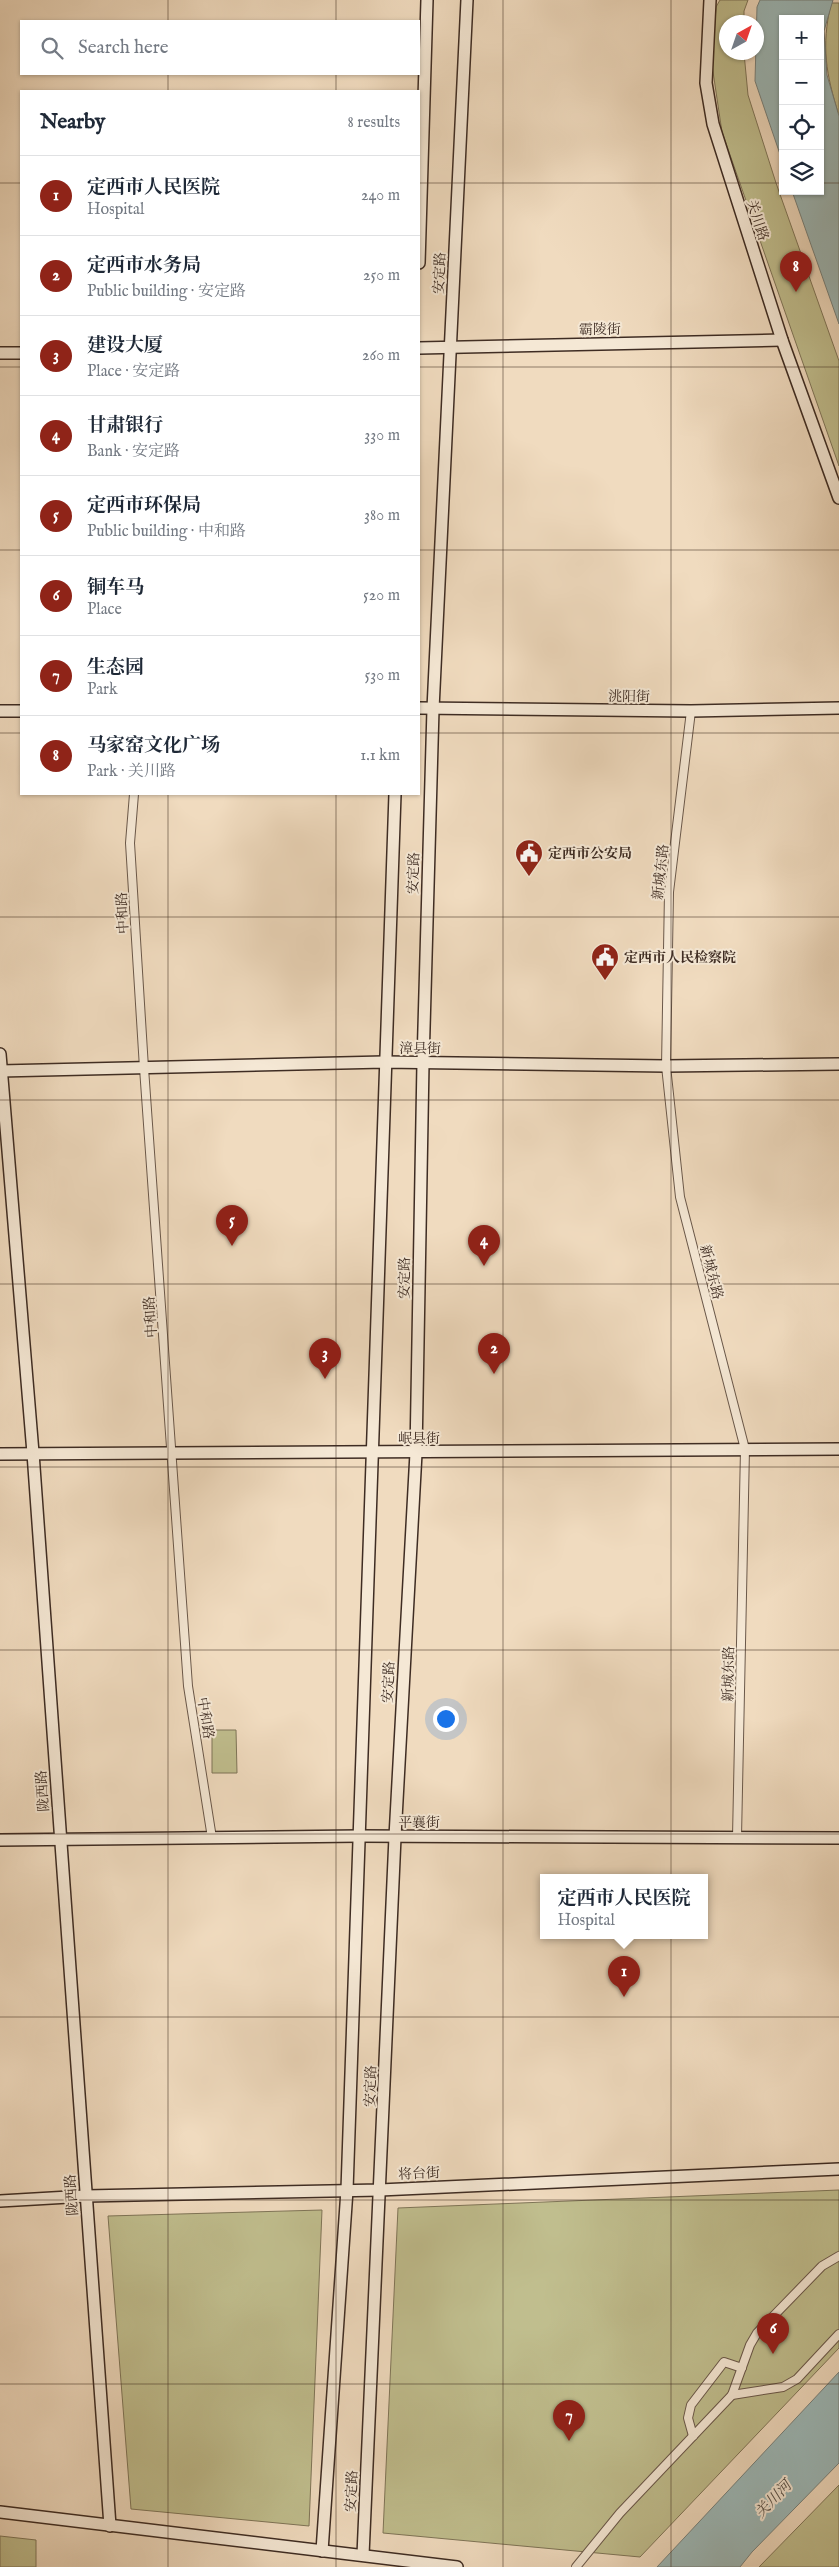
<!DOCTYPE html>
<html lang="en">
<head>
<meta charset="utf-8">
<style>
  body { margin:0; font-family:"IM FELL English","Noto Serif SC",serif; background:#f2f2f3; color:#1f2937 }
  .controls { position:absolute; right:15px; top:15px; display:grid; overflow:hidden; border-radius:0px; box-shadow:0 1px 4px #0004 }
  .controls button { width:45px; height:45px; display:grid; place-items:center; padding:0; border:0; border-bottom:1px solid #e0e1e3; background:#fff; color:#1f2937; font:25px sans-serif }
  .compass { position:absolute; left:719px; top:15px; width:45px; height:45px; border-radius:50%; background:#fff; box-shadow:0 1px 4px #0004; rotate:40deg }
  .you { position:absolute; left:445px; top:1718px; width:18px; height:18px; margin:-12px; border:4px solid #fff; border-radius:50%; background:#1a73e8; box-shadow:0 0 0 8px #1a73e833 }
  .badge { display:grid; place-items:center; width:32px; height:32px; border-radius:50%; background:#8f2418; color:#fff; font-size:16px; font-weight:700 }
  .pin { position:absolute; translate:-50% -41px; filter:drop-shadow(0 1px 2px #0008) }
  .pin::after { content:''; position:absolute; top:26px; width:18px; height:15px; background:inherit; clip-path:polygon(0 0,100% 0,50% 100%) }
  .popup { position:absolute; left:540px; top:1874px; width:168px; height:65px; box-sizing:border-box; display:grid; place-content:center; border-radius:0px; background:#fff; filter:drop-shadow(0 1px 4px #0005); font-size:16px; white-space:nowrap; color:#747a83 }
  .popup b { font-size:19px; color:#1f2937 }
  .popup::after { content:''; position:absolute; left:50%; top:100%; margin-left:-10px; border:10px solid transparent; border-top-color:#fff }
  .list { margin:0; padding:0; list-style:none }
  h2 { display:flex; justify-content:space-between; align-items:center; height:65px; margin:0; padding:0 20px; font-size:21px }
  h2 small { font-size:16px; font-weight:400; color:#747a83 }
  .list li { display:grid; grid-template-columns:32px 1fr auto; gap:15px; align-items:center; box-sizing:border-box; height:80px; padding:0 20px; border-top:1px solid #e0e1e3 }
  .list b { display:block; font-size:19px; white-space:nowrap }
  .list p { margin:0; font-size:16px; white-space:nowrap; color:#747a83 }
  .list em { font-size:16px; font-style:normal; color:#747a83 }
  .icon { flex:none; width:28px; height:28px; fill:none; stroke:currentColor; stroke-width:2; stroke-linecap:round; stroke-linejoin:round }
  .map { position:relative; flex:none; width:839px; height:2567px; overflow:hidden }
  .search { position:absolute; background:#fff; box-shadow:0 1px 4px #0004; left:20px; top:20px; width:400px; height:55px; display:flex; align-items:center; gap:12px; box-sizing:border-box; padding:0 18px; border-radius:0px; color:#747a83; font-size:19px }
  .panel { position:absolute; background:#fff; box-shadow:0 1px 4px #0004; left:20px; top:90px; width:400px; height:705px; border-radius:0px }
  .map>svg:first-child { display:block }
  .green { fill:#c0be8e; stroke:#7f7558 }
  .water { fill:#9cb9b9; stroke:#76817d }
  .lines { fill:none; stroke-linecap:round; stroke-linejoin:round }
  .street-casing { stroke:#6a584a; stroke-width:10 }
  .secondary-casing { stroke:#3e2c23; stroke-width:14 }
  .street { stroke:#f5e8d5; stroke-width:8 }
  .secondary { stroke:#f5e8d5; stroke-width:11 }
  .grid { fill:none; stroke:#3e2c23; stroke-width:1; stroke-opacity:0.55 }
  .labels { text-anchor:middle; stroke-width:4; stroke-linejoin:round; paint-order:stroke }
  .street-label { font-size:14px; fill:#3e2c23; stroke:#f5e8d5 }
  .poi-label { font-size:14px; font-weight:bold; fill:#3e2c23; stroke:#f5e8d5; text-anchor:start }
  .water-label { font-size:15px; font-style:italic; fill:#564f48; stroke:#f5e8d5 }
</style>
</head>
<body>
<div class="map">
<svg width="839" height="2567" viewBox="0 0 839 2567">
  <rect width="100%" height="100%" fill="#f0dbbf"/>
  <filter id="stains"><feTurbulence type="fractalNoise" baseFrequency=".004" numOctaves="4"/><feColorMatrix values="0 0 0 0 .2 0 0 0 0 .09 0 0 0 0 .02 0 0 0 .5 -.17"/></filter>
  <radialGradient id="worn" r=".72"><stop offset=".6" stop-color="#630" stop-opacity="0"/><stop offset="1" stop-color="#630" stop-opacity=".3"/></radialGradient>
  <!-- green -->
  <g class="green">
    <path d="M 720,0 L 748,0 L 744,11 L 744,22 L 726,22 L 726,52 L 744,53 L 748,95 L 776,183 L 839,361 L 839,466 L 722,132 L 712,65 L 716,7 Z"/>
    <path d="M 831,3 L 839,3 L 839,116 C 826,73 821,48 831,3 Z"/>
    <path d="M 212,1730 L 236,1730 L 237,1773 L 212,1773 Z"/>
    <path d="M 839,2190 L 839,2348 L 640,2557 L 383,2533 L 398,2208 Z"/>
    <path d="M 322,2210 L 309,2526 L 131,2509 L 108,2216 Z"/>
    <path d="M 839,2485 L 839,2567 L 759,2567 Z"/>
    <path d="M 0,2536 L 36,2540 L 36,2567 L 0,2567 Z"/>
  </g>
  <!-- water -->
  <g class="water">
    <path d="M 760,0 L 833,0 L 824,31 L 827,75 L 839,116 L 839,324 L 792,191 L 820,191 L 820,19 L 783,19 L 783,163 L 755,81 L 757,7 Z"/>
    <path d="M 839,2372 L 839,2463 L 752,2552 L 740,2567 L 657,2567 Z"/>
  </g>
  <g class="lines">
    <!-- street casing -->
    <g class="street-casing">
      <g id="street">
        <path d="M 691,711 L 669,892 L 666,1066 L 680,1197 L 745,1449 L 737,1837"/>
        <path d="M 134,794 L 130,843 L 144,1068 L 188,1686 L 212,1838"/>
        <path d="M 732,2395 L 783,2387 L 797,2379 L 839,2334"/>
        <path d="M 693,2436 L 688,2418 L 691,2405 L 724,2362 L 742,2368"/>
        <path d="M 576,2567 L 620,2513 L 732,2395 L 750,2345 L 757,2333 L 822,2266 L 839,2256"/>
      </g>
    </g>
    <!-- secondary casing -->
    <g class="secondary-casing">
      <g id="secondary">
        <path d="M 710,0 L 706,83 L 713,124 L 782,340 L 839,498"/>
        <path d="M 419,263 L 427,0"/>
        <path d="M 419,348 L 782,340"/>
        <path d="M 0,353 L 21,353"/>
        <path d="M 419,708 L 691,711 L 839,708"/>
        <path d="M 0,711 L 21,711"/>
        <path d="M 0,1054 L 33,1453 L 110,2526"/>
        <path d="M 0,1071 L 384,1062 L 666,1066 L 839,1064"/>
        <path d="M 0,1454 L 839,1449"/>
        <path d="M 0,1840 L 359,1836 L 839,1838"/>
        <path d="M 0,2201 L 86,2196 L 380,2190 L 839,2169"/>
        <path d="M 0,2512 L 457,2567"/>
        <path d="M 322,2551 L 347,2190 L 395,794"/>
        <path d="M 363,2555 L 395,1837 L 416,1453 L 423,1063 L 433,709 L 467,0"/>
      </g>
    </g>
    <!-- street -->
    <use href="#street" class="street"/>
    <!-- secondary -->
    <use href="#secondary" class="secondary"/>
  </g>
  <!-- grid -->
  <path class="grid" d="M 168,0 L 168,21M 336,0 L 336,21M 503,0 L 503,2567M 671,0 L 671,2567M 168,74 L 168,91M 336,74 L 336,91M 0,183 L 21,183M 419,183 L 783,183M 820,183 L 839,183M 0,367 L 21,367M 419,367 L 839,367M 0,550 L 21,550M 419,550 L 839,550M 0,733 L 21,733M 419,733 L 839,733M 168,794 L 168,2567M 336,794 L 336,2567M 0,917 L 839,917M 0,1100 L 839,1100M 0,1284 L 839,1284M 0,1467 L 839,1467M 0,1650 L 839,1650M 0,1834 L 839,1834M 0,2017 L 839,2017M 0,2200 L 839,2200M 0,2384 L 839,2384"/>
  <!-- icons -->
  <defs>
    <g id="civic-pin" transform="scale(1.4375)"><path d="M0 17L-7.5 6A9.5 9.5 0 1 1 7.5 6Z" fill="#8f2418" stroke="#f5e8d5"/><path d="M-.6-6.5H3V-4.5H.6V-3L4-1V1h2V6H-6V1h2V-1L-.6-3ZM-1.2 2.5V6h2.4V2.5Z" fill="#fff"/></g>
  </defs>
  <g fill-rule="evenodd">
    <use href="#civic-pin" x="529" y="853"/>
    <use href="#civic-pin" x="605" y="957"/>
  </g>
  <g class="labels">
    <!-- street labels -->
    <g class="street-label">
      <text transform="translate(758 220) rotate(72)" y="5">关川路</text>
      <text transform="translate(439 273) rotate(-87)" y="5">安定路</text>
      <text transform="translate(600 329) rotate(-1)" y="5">霸陵街</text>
      <text transform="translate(629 696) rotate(1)" y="5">洮阳街</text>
      <text transform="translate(660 872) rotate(-84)" y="5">新城东路</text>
      <text transform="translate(413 873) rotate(-88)" y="5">安定路</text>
      <text transform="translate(122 913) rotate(-93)" y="5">中和路</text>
      <text transform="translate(420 1048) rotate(1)" y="5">漳县街</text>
      <text transform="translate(712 1272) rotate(76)" y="5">新城东路</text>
      <text transform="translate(404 1278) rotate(-89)" y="5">安定路</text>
      <text transform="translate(150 1317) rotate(-94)" y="5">中和路</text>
      <text x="419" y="1443">岷县街</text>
      <text transform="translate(728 1674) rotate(-89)" y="5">新城东路</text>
      <text transform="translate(388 1682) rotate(-87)" y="5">安定路</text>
      <text transform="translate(206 1718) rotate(81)" y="5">中和路</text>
      <text transform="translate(42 1791) rotate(-94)" y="5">陇西路</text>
      <text x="419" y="1827">平襄街</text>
      <text transform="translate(370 2086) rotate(-88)" y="5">安定路</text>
      <text transform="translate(419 2173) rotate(-3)" y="5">将台街</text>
      <text transform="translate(71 2195) rotate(-94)" y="5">陇西路</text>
      <text transform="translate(351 2491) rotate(-87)" y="5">安定路</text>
    </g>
    <!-- poi labels -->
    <g class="poi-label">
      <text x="548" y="858">定西市公安局</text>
      <text x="624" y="962">定西市人民检察院</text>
    </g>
    <!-- water labels -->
    <g class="water-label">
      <text transform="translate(773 2499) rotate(-46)" y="5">关川河</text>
    </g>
  </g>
  <rect width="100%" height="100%" filter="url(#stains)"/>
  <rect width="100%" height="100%" fill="url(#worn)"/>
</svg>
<div class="controls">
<button>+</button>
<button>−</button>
<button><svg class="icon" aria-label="locate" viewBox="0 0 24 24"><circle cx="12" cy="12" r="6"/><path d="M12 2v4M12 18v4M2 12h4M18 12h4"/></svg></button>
<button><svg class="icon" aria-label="layers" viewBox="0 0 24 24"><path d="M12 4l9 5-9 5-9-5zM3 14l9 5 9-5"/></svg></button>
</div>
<svg class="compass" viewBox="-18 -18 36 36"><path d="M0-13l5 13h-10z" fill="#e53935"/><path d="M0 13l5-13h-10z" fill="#747a83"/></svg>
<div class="you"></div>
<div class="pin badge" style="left:624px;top:1997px">1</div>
<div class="popup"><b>定西市人民医院</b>Hospital</div>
<div class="pin badge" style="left:494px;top:1374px">2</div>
<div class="pin badge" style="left:325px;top:1379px">3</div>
<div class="pin badge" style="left:484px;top:1266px">4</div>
<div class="pin badge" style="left:232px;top:1246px">5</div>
<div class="pin badge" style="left:773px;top:2354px">6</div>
<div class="pin badge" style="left:569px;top:2441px">7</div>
<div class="pin badge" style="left:796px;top:292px">8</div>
<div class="search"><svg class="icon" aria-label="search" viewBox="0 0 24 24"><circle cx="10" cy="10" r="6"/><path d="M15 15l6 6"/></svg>Search here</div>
<section class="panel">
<h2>Nearby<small>8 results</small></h2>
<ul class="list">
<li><span class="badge">1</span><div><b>定西市人民医院</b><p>Hospital</p></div><em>240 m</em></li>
<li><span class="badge">2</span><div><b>定西市水务局</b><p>Public building · 安定路</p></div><em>250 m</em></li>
<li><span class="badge">3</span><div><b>建设大厦</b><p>Place · 安定路</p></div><em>260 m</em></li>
<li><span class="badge">4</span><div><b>甘肃银行</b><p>Bank · 安定路</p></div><em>330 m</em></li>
<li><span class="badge">5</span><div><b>定西市环保局</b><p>Public building · 中和路</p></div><em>380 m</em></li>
<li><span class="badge">6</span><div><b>铜车马</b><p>Place</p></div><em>520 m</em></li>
<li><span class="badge">7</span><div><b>生态园</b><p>Park</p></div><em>530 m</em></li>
<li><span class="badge">8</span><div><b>马家窑文化广场</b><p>Park · 关川路</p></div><em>1.1 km</em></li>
</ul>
</section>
</div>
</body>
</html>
